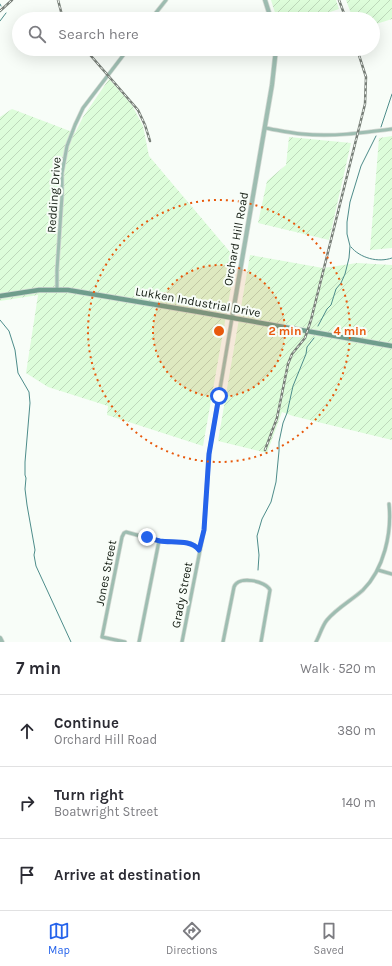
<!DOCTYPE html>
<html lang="en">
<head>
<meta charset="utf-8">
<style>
  body { margin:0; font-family:Karla,sans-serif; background:#f2f2f3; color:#2b2b33 }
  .stop { position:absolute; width:12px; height:12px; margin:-9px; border:3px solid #2563eb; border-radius:50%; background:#fff }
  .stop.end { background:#2563eb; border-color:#fff; box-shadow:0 1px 4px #0008 }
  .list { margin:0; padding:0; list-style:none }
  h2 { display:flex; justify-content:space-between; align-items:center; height:52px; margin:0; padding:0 16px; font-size:17px }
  h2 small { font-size:13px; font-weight:400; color:#7c7c81 }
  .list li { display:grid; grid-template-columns:26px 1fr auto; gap:12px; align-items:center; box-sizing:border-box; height:72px; padding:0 16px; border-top:1px solid #e1e1e2 }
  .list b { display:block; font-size:15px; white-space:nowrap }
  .list p { margin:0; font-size:13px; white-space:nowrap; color:#7c7c81 }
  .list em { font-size:13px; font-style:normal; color:#7c7c81 }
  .icon { flex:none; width:22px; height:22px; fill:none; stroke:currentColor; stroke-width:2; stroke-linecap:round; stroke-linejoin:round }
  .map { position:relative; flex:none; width:392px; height:642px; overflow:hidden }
  .search { position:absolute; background:#fff; box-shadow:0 4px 16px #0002; left:12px; right:12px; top:12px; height:44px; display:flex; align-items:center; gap:10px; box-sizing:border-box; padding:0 14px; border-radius:22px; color:#7c7c81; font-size:15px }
  .sheet { height:268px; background:#fff }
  nav { display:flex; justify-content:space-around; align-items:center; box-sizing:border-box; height:56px; border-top:1px solid #e1e1e2; background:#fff; font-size:11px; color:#7c7c81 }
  nav a { display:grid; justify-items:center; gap:2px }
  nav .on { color:#2563eb }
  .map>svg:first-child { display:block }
  .industrial { fill:url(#industrial-furrows) }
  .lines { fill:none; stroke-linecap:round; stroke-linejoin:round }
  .stream { stroke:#4d8c8a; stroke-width:1 }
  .minor-casing { stroke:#d3d9d3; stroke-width:4.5 }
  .tertiary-casing { stroke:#d3d9d3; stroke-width:5.5 }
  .secondary-casing { stroke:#d3d9d3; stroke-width:6 }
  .minor { stroke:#9ebdb1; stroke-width:3 }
  .tertiary { stroke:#9ebdb1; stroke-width:4 }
  .secondary { stroke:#6f9d8c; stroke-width:4.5 }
  .rail-casing { stroke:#777e77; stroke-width:2.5 }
  .rail { stroke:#f8fdf8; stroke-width:1; stroke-dasharray:3; stroke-linecap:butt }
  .route { stroke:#2563eb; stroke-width:5 }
  .ring { fill:none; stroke:#e8590c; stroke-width:2; stroke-dasharray:2 4 }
  .labels { text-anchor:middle; stroke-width:4; stroke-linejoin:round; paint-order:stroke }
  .street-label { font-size:12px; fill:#131c12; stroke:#f8fdf8 }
  .centre { fill:#e8590c; stroke:#f8fdf8; stroke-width:2 }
  .ring-label { font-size:12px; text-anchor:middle; font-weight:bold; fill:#e8590c; stroke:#f8fdf8; stroke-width:4; stroke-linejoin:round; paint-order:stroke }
</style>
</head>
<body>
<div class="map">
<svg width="392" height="642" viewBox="0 0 392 642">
  <defs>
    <pattern id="industrial-furrows" width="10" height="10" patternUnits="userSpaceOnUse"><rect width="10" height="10" fill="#ddfdda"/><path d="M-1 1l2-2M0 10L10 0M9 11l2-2" fill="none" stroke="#bdd8ba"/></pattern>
  </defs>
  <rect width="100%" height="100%" fill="#f8fdf8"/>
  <!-- industrial -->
  <g class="industrial">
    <path d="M 271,0 L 336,0 L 339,9 L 309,19 L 277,19 Z"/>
    <path d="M 346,0 L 392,0 L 392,19 L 373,25 L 373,19 L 353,19 Z"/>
    <path d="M 109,79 L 132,105 L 143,126 L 149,156 L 236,259 L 203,446 L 107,415 L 108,406 L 48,387 L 26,373 L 38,295 L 0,301 L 0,117 L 12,109 L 75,133 L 83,117 Z"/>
    <path d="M 392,136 L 392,248 L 370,250 L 379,138 Z"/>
    <path d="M 289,137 L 351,143 L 329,240 L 258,223 L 267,181 L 286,165 Z"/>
    <path d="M 250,255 L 323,268 L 357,263 L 392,265 L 392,440 L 293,416 L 282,412 L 267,453 L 218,441 Z"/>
  </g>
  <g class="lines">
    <!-- stream -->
    <g class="stream">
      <path d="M 0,4 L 1,6"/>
      <path d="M 0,21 L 6,13"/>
      <path d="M 381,127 L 392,94"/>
      <path d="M 351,247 C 360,258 378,263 392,258"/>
      <path d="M 0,320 L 9,331 L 15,350 L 18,373 L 29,392 L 30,403 L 25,462 L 25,475 L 26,478 L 25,489 L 27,505 L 35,550 L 34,555 L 36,566 L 71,642"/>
      <path d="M 318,326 L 327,309 L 331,305 L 336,289 L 341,283 L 345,274 L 349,258 L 350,246 L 347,234 L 347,222 L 350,202 L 361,166 L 376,136"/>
      <path d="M 258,570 L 259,555 L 257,536 L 262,519 L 271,502 L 276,482 L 279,451 L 279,442 L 283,423 L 287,413 L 293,386 L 306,354 L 307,347 L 314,338"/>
    </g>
    <!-- minor casing -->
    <g class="minor-casing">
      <g id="minor">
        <path d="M 151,19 L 166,0"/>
        <path d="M 265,128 C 277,130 289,133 302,134 C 332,137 362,133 392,129"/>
        <path d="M 57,289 L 57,270 L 62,196 L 62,173 L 67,146 L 75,125 L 83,108 L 128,49"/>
        <path d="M 378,570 L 392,574"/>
        <path d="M 125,642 L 102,637 L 122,537 L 124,533 L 126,532 L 159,541 L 190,543 L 197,547 L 199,550"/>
        <path d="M 139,642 L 159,541"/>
        <path d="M 182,642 L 204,530 L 209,454 L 232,318"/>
        <path d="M 223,642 L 234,587 C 238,575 266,581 270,590 L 261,642"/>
        <path d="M 316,642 C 320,635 322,626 327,620 C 337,608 352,600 363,590 C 384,569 392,533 389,504"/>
      </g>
    </g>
    <!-- tertiary casing -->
    <g class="tertiary-casing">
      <g id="tertiary">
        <path d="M 265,0 L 271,19"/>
        <path d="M 232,318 L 272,85 L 276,49"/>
        <path d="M 0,638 L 2,642"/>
      </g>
    </g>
    <!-- secondary casing -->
    <g class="secondary-casing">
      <path id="secondary" d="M 0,296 L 39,290 L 68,290 L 199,312 L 392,346"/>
    </g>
    <!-- minor -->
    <use href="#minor" class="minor"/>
    <!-- tertiary -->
    <use href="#tertiary" class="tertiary"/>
    <!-- secondary -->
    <use href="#secondary" class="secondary"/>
    <!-- rail casing -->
    <g class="rail-casing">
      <g id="rail">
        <path d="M 58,0 L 63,19"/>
        <path d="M 339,0 L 346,19"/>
        <path d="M 0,11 L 12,0"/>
        <path d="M 85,49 L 138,110 L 145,125 L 150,141"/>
        <path d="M 265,450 L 277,418 L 288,364 L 292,354 L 305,338 L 311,320 L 365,104 L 366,77 L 357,49"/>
      </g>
    </g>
    <!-- rail -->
    <use href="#rail" class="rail"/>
  </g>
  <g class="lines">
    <!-- route -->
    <path class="route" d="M 147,537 C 151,538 155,540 160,541 C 172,543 191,539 199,550 L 204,530 L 209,454 L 219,396"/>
  </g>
  <!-- distance rings -->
  <circle cx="219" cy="331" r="66" fill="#e8590c" fill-opacity=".12"/>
  <g class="ring">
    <circle cx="219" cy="331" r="66"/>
    <circle cx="219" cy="331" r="131"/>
  </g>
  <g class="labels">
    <!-- street labels -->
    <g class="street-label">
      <text transform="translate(54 195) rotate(-86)" y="4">Redding Drive</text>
      <text transform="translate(236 239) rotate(-80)" y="4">Orchard Hill Road</text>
      <text transform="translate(198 302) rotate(10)" y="4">Lukken Industrial Drive</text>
      <text transform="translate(106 573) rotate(-79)" y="4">Jones Street</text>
      <text transform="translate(182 595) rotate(-79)" y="4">Grady Street</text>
    </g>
  </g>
  <circle cx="219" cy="331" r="6" class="centre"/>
  <g class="ring-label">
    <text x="285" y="335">2 min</text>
    <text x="350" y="335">4 min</text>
  </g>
</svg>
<div class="stop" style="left:219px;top:396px"></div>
<div class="stop end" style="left:147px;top:537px"></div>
<div class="search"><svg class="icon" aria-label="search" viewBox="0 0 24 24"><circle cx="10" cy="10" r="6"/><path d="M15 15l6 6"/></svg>Search here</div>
</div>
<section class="sheet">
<h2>7 min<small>Walk · 520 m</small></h2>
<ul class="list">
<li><svg class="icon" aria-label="ahead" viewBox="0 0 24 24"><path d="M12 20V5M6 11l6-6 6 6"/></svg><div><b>Continue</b><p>Orchard Hill Road</p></div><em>380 m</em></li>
<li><svg class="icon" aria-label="right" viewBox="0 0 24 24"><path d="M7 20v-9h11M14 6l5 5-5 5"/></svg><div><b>Turn right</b><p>Boatwright Street</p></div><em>140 m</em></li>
<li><svg class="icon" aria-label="arrive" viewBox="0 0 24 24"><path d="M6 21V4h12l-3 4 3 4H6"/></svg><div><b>Arrive at destination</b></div></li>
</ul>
</section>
<nav>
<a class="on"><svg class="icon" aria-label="map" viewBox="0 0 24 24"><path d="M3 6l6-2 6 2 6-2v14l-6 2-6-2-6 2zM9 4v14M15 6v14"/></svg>Map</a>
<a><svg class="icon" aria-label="directions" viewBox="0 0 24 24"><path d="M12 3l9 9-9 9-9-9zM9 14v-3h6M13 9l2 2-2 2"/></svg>Directions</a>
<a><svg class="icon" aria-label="saved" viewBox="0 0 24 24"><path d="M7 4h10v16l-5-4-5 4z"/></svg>Saved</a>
</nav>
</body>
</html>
